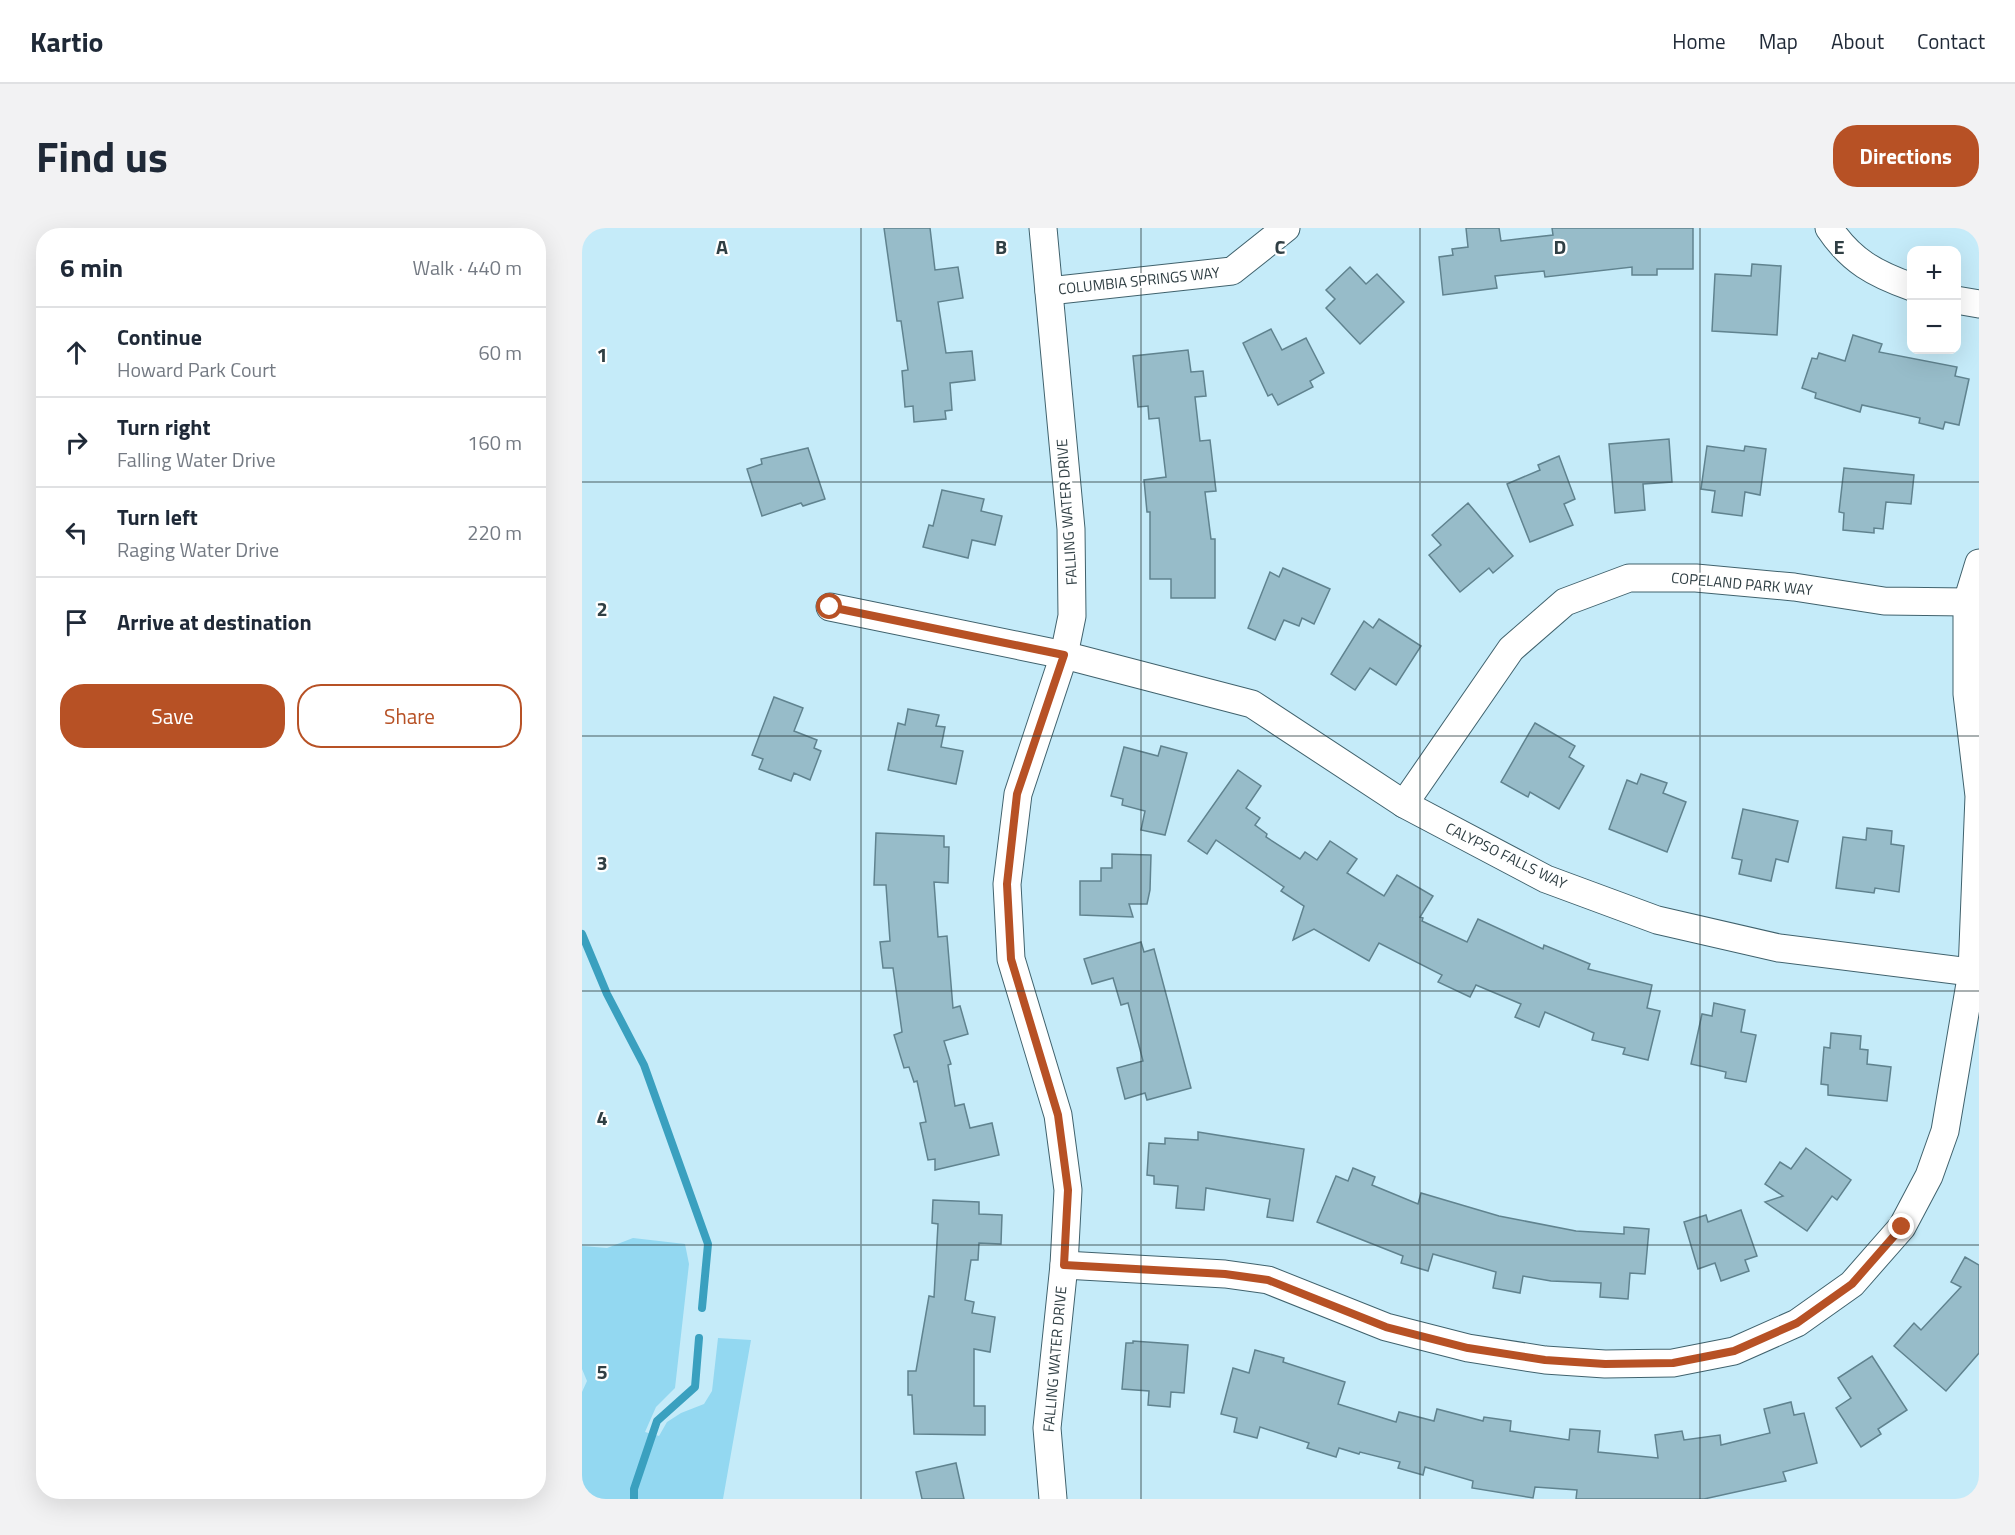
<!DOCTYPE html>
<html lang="en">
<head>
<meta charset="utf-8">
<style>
  body { margin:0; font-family:"Titillium Web",sans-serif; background:#f2f2f3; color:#1f2937 }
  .controls { position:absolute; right:18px; top:18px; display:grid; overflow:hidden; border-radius:12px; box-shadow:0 6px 24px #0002 }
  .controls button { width:54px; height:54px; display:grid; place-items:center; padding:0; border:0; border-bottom:2px solid #e0e1e3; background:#fff; color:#1f2937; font:30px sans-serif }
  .stop { position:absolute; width:18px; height:18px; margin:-14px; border:4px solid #b75125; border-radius:50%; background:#fff }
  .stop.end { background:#b75125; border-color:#fff; box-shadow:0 2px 6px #0008 }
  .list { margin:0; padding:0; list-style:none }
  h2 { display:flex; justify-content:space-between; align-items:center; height:78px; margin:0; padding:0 24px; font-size:26px }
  h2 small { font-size:20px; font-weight:400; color:#747a83 }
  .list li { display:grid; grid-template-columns:39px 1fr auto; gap:18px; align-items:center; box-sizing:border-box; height:90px; padding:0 24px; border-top:2px solid #e0e1e3 }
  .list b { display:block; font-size:22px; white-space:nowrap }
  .list p { margin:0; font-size:20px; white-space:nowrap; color:#747a83 }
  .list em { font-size:20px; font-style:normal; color:#747a83 }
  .actions { display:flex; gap:12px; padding:18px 24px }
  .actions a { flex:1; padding:14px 0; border:2px solid #b75125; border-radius:24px; text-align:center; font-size:21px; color:#b75125 }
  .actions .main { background:#b75125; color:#fff }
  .icon { flex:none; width:33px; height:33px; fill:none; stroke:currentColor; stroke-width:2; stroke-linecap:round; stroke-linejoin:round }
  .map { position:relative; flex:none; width:1397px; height:1271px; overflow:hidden; border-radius:24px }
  header { display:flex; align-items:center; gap:36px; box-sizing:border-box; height:84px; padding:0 30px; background:#fff; border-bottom:2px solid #e0e1e3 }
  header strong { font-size:28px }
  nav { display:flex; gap:33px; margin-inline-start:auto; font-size:21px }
  .intro { display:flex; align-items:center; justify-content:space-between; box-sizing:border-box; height:144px; padding:0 36px }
  h1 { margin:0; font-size:42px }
  .button { padding:15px 27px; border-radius:24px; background:#b75125; color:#fff; font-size:21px; font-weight:700 }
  main { display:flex; gap:36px; padding:0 36px }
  aside { flex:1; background:#fff; border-radius:24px; box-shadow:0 6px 24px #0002 }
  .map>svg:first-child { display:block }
  .green { fill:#93d8f1 }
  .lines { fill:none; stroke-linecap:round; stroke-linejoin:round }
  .stream { stroke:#3aa0bf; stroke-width:8 }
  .building { fill:#97bcc9; stroke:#60838f; stroke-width:1.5 }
  .street-casing { stroke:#40626d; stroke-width:29 }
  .street { stroke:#fff; stroke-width:27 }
  .route { stroke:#b75125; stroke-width:8 }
  .grid { fill:none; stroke:#303f44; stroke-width:1.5; stroke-opacity:0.55 }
  .labels { text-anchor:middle; stroke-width:4.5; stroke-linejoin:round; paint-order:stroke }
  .street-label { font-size:15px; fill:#303f44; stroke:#fff }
  .grid-label { font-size:20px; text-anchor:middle; font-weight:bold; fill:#303f44; stroke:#fff; stroke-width:4.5; stroke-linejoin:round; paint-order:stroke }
</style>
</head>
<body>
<header>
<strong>Kartio</strong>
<nav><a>Home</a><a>Map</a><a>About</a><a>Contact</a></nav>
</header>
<div class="intro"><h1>Find us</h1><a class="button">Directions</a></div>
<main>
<aside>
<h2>6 min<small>Walk · 440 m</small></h2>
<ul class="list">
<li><svg class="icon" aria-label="ahead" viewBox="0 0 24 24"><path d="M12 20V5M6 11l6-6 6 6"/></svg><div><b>Continue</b><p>Howard Park Court</p></div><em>60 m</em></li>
<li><svg class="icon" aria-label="right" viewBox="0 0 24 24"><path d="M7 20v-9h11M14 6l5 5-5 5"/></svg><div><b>Turn right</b><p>Falling Water Drive</p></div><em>160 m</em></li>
<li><svg class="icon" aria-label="left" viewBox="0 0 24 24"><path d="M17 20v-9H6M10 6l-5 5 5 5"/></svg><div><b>Turn left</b><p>Raging Water Drive</p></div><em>220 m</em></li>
<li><svg class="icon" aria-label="arrive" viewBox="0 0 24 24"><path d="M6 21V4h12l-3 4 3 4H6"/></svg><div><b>Arrive at destination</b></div></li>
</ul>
<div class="actions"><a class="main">Save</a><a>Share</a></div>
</aside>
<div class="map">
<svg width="1397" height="1271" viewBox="0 0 1397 1271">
  <rect width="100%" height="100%" fill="#c5ebf9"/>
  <!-- green -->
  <path class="green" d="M 51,1010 L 103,1016 L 107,1036 L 93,1160 L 74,1179 L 63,1204 L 77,1208 L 85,1194 L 99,1185 L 122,1176 L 130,1163 L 136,1110 L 169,1112 L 141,1271 L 0,1271 L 0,1164 L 5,1153 L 0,1141 L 0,1018 L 25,1020 Z"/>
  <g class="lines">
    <!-- stream -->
    <g class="stream">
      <path d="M 0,706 L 25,766 L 62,837 L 126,1016 L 120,1080"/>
      <path d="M 52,1271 L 52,1261 L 75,1193 L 113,1159 L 117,1110"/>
    </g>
  </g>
  <!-- building -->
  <g class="building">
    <path d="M 302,0 L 348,0 L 353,42 L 376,39 L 381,70 L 356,74 L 364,125 L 390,123 L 393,152 L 368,155 L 370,182 L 363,183 L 364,191 L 332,194 L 331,178 L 323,179 L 320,143 L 326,142 L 319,93 L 315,93 Z"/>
    <path d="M 884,0 L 917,0 L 919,13 L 971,7 L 970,0 L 1111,0 L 1111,41 L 1075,41 L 1075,47 L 1050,47 L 1050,39 L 963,49 L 962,43 L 913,48 L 915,60 L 861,67 L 857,29 L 871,27 L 870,21 L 886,19 Z"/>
    <path d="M 1170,36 L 1199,38 L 1195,107 L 1130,103 L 1133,46 L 1169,48 Z"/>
    <path d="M 768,39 L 784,56 L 795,46 L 822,74 L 778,116 L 744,80 L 753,71 L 744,62 Z"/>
    <path d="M 689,101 L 700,122 L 724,110 L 742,145 L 728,153 L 731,159 L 696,177 L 690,166 L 686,168 L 661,115 Z"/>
    <path d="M 1271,107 L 1300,116 L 1297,124 L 1375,139 L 1373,148 L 1387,151 L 1377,197 L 1363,194 L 1361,201 L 1337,195 L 1338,190 L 1280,177 L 1278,184 L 1233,170 L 1234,165 L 1220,160 L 1230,130 L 1235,131 L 1237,125 L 1263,133 Z"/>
    <path d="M 606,122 L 609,144 L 621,143 L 624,168 L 613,169 L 618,213 L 628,212 L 634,263 L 623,264 L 629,311 L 633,311 L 633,370 L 589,370 L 589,351 L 568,351 L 568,284 L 565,284 L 562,252 L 584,249 L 577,190 L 567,191 L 566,178 L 556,179 L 551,128 Z"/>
    <path d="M 1087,211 L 1090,254 L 1061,256 L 1063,282 L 1033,285 L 1027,216 Z"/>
    <path d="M 1125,218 L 1162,223 L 1163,218 L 1184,221 L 1178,267 L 1163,264 L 1160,288 L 1130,284 L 1133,263 L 1119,261 Z"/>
    <path d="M 226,220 L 243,271 L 221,278 L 219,275 L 180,288 L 165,241 L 180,236 L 179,231 Z"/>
    <path d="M 977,228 L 993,271 L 982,276 L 991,297 L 948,314 L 925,256 L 958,242 L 956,237 Z"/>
    <path d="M 1262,240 L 1332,247 L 1329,276 L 1304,274 L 1301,301 L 1292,300 L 1292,305 L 1261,302 L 1262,285 L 1257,284 Z"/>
    <path d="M 360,262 L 402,271 L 399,283 L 420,288 L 413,317 L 390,312 L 386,330 L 341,319 L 347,297 L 351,298 Z"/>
    <path d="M 886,275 L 931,328 L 911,345 L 907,340 L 878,364 L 847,327 L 859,317 L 850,307 Z"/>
    <path d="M 701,340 L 748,361 L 732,396 L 720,390 L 717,398 L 702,392 L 693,412 L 666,400 L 688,344 L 697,349 Z"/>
    <path d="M 797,391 L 839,418 L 814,457 L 788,440 L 773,462 L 749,446 L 782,393 L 791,400 Z"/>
    <path d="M 192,469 L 221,480 L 212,503 L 235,512 L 232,520 L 239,523 L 228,552 L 212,545 L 209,553 L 177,541 L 181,531 L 170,527 Z"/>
    <path d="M 326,481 L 357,487 L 354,498 L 363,499 L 359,519 L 381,523 L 374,556 L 306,542 L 316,495 L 323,497 Z"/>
    <path d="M 953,495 L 993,518 L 987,529 L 1002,538 L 977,581 L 948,564 L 946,569 L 919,554 Z"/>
    <path d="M 579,518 L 605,525 L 583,607 L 559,602 L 563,583 L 540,577 L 541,571 L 529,568 L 542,519 L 576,528 Z"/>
    <path d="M 656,542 L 679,558 L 664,580 L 678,590 L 673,597 L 685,606 L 684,609 L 718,631 L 723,624 L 735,632 L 748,613 L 775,631 L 765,645 L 802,668 L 815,647 L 851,668 L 838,689 L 841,690 L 840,693 L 885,714 L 896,691 L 961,721 L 962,717 L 1008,736 L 1006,741 L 1070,757 L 1065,780 L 1078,783 L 1066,832 L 1041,826 L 1043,820 L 1010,812 L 1012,805 L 963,784 L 957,799 L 933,789 L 939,776 L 894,757 L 888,769 L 856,754 L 860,747 L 797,715 L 787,733 L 732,701 L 711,712 L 722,678 L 699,663 L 702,659 L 634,612 L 625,626 L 606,613 Z"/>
    <path d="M 1059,546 L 1085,555 L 1081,565 L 1104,574 L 1085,624 L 1027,601 L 1045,552 L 1055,556 Z"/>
    <path d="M 1161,581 L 1216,593 L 1206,634 L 1194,631 L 1189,653 L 1157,646 L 1160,632 L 1150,630 Z"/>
    <path d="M 1285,600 L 1310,603 L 1309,616 L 1322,618 L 1317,664 L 1293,660 L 1292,665 L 1254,660 L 1261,609 L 1284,612 Z"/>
    <path d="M 294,605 L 362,608 L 362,619 L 367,619 L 366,655 L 352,654 L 356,709 L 365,708 L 371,780 L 378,778 L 386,806 L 362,813 L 369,836 L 366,837 L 373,878 L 382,876 L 388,900 L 410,895 L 417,927 L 353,942 L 353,931 L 346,932 L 338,895 L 344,894 L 335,853 L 332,854 L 327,839 L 322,840 L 312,807 L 320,804 L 311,740 L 301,740 L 298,714 L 308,713 L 304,657 L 292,657 Z"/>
    <path d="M 530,626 L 569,627 L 568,662 L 565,676 L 547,676 L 551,689 L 498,687 L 498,653 L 519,653 L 519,640 L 530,640 Z"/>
    <path d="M 559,714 L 562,724 L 572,721 L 609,860 L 565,872 L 563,865 L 543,871 L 535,840 L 561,833 L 546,775 L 539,777 L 531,750 L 510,756 L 502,731 Z"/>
    <path d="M 1132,775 L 1163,782 L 1159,804 L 1174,807 L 1164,854 L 1143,850 L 1144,844 L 1109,836 L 1120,786 L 1130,788 Z"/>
    <path d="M 1249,805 L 1279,808 L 1278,821 L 1286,822 L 1285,836 L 1309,839 L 1305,873 L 1246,867 L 1246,857 L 1239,856 L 1242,819 L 1248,820 Z"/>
    <path d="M 616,904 L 722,921 L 711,993 L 685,989 L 688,971 L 624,960 L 622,982 L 594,980 L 596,958 L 572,956 L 572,948 L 565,947 L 567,915 L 583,916 L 583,910 L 616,912 Z"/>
    <path d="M 1224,920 L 1269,952 L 1255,972 L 1250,968 L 1225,1003 L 1183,974 L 1201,968 L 1183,956 L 1198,934 L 1209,941 Z"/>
    <path d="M 771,940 L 793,949 L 790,957 L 836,976 L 839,965 L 917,988 L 994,1003 L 1042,1006 L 1042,999 L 1067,1001 L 1063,1046 L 1048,1045 L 1046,1071 L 1018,1069 L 1019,1055 L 969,1053 L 941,1048 L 938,1065 L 911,1060 L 914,1044 L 851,1026 L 846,1043 L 819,1035 L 821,1028 L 735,994 L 754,948 L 766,953 Z"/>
    <path d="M 351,972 L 397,974 L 397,986 L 420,987 L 419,1016 L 397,1015 L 396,1032 L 389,1032 L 383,1072 L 392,1074 L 390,1085 L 413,1089 L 408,1124 L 392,1121 L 392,1178 L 403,1178 L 403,1207 L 332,1206 L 330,1167 L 326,1167 L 326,1143 L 334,1143 L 347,1068 L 352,1069 L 356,996 L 350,995 Z"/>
    <path d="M 1159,982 L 1175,1028 L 1163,1032 L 1167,1043 L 1139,1053 L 1133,1035 L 1116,1041 L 1102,994 L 1124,987 L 1126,994 Z"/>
    <path d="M 1383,1029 L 1397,1037 L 1397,1125 L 1364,1163 L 1312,1118 L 1332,1095 L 1339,1102 L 1379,1059 L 1369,1054 Z"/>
    <path d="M 551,1113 L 606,1117 L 602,1165 L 589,1164 L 588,1179 L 566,1177 L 567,1163 L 540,1161 L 544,1115 L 551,1115 Z"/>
    <path d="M 673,1122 L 702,1130 L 701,1134 L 763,1154 L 756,1176 L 814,1194 L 817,1184 L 852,1193 L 855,1181 L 901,1193 L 902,1189 L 929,1193 L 928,1203 L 987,1212 L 988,1201 L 1018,1203 L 1016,1224 L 1076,1230 L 1073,1207 L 1100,1203 L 1102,1212 L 1138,1207 L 1139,1217 L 1188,1205 L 1182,1181 L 1209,1174 L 1212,1187 L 1222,1185 L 1235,1235 L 1201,1244 L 1204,1253 L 1122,1271 L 994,1271 L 995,1262 L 953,1259 L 951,1270 L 890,1260 L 891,1253 L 843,1239 L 841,1247 L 816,1240 L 818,1234 L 778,1224 L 777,1226 L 757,1220 L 754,1229 L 725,1220 L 727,1215 L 678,1199 L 675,1210 L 652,1204 L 655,1190 L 639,1186 L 651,1140 L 667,1145 Z"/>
    <path d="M 1290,1128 L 1325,1182 L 1296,1201 L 1299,1206 L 1279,1219 L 1254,1180 L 1269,1170 L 1256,1150 Z"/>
    <path d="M 374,1235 L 382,1271 L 340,1271 L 334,1244 Z"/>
  </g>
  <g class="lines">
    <!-- street casing -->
    <g class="street-casing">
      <g id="street">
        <path d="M 461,0 L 489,301 L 490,388 L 482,427 L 436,566 L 425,656 L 429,731 L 476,887 L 486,962 L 482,1037 L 465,1200 L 471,1271"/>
        <path d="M 1247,0 C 1269,33 1293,46 1330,59"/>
        <path d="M 467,63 L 650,43 L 704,0"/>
        <path d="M 1374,72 L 1397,76"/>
        <path d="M 248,379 L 482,427 L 670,476 L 822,576 L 964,651 L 1075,692 L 1197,720 L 1397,745"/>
        <path d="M 822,576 L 929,421 L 983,374 L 1047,350 L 1114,350 L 1212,359 L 1302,373 L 1385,374"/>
        <path d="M 482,1037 L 643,1046 L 686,1052 L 804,1099 L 886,1120 L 963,1132 L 1023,1136 L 1091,1135 L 1152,1123 L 1215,1095 L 1270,1056 L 1320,999 L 1347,948 L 1363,903 L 1390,744 L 1397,568 L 1385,466 L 1385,374 L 1397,335"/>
      </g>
    </g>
    <!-- street -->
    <use href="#street" class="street"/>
  </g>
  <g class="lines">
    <!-- route -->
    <path class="route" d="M 248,379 L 482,427 L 435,566 L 425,656 L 429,731 L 476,887 L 486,962 L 482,1037 L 643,1046 L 686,1052 L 804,1099 L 886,1120 L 963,1132 L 1023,1136 L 1091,1135 L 1152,1123 L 1215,1095 L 1270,1056 L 1320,999"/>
  </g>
  <!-- grid -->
  <path class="grid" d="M 279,0 L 279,1271M 559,0 L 559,1271M 838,0 L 838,1271M 1118,0 L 1118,1271M 0,254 L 1397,254M 0,508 L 1397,508M 0,763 L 1397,763M 0,1017 L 1397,1017"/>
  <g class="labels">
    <!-- street labels -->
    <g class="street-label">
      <text transform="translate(557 53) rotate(-6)" y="5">COLUMBIA SPRINGS WAY</text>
      <text transform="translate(485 284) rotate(-94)" y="5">FALLING WATER DRIVE</text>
      <text transform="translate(1160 356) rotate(5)" y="5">COPELAND PARK WAY</text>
      <text transform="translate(924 628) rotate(26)" y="5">CALYPSO FALLS WAY</text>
      <text transform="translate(473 1131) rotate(-85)" y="5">FALLING WATER DRIVE</text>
    </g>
  </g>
  <g class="grid-label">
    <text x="140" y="26">A</text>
    <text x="419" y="26">B</text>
    <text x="698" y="26">C</text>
    <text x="978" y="26">D</text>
    <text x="1257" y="26">E</text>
    <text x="20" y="134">1</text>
    <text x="20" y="388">2</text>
    <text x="20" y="642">3</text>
    <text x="20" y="897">4</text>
    <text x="20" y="1151">5</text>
  </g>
</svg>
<div class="controls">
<button>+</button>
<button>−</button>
</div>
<div class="stop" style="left:248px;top:379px"></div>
<div class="stop end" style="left:1320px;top:999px"></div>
</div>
</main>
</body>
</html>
